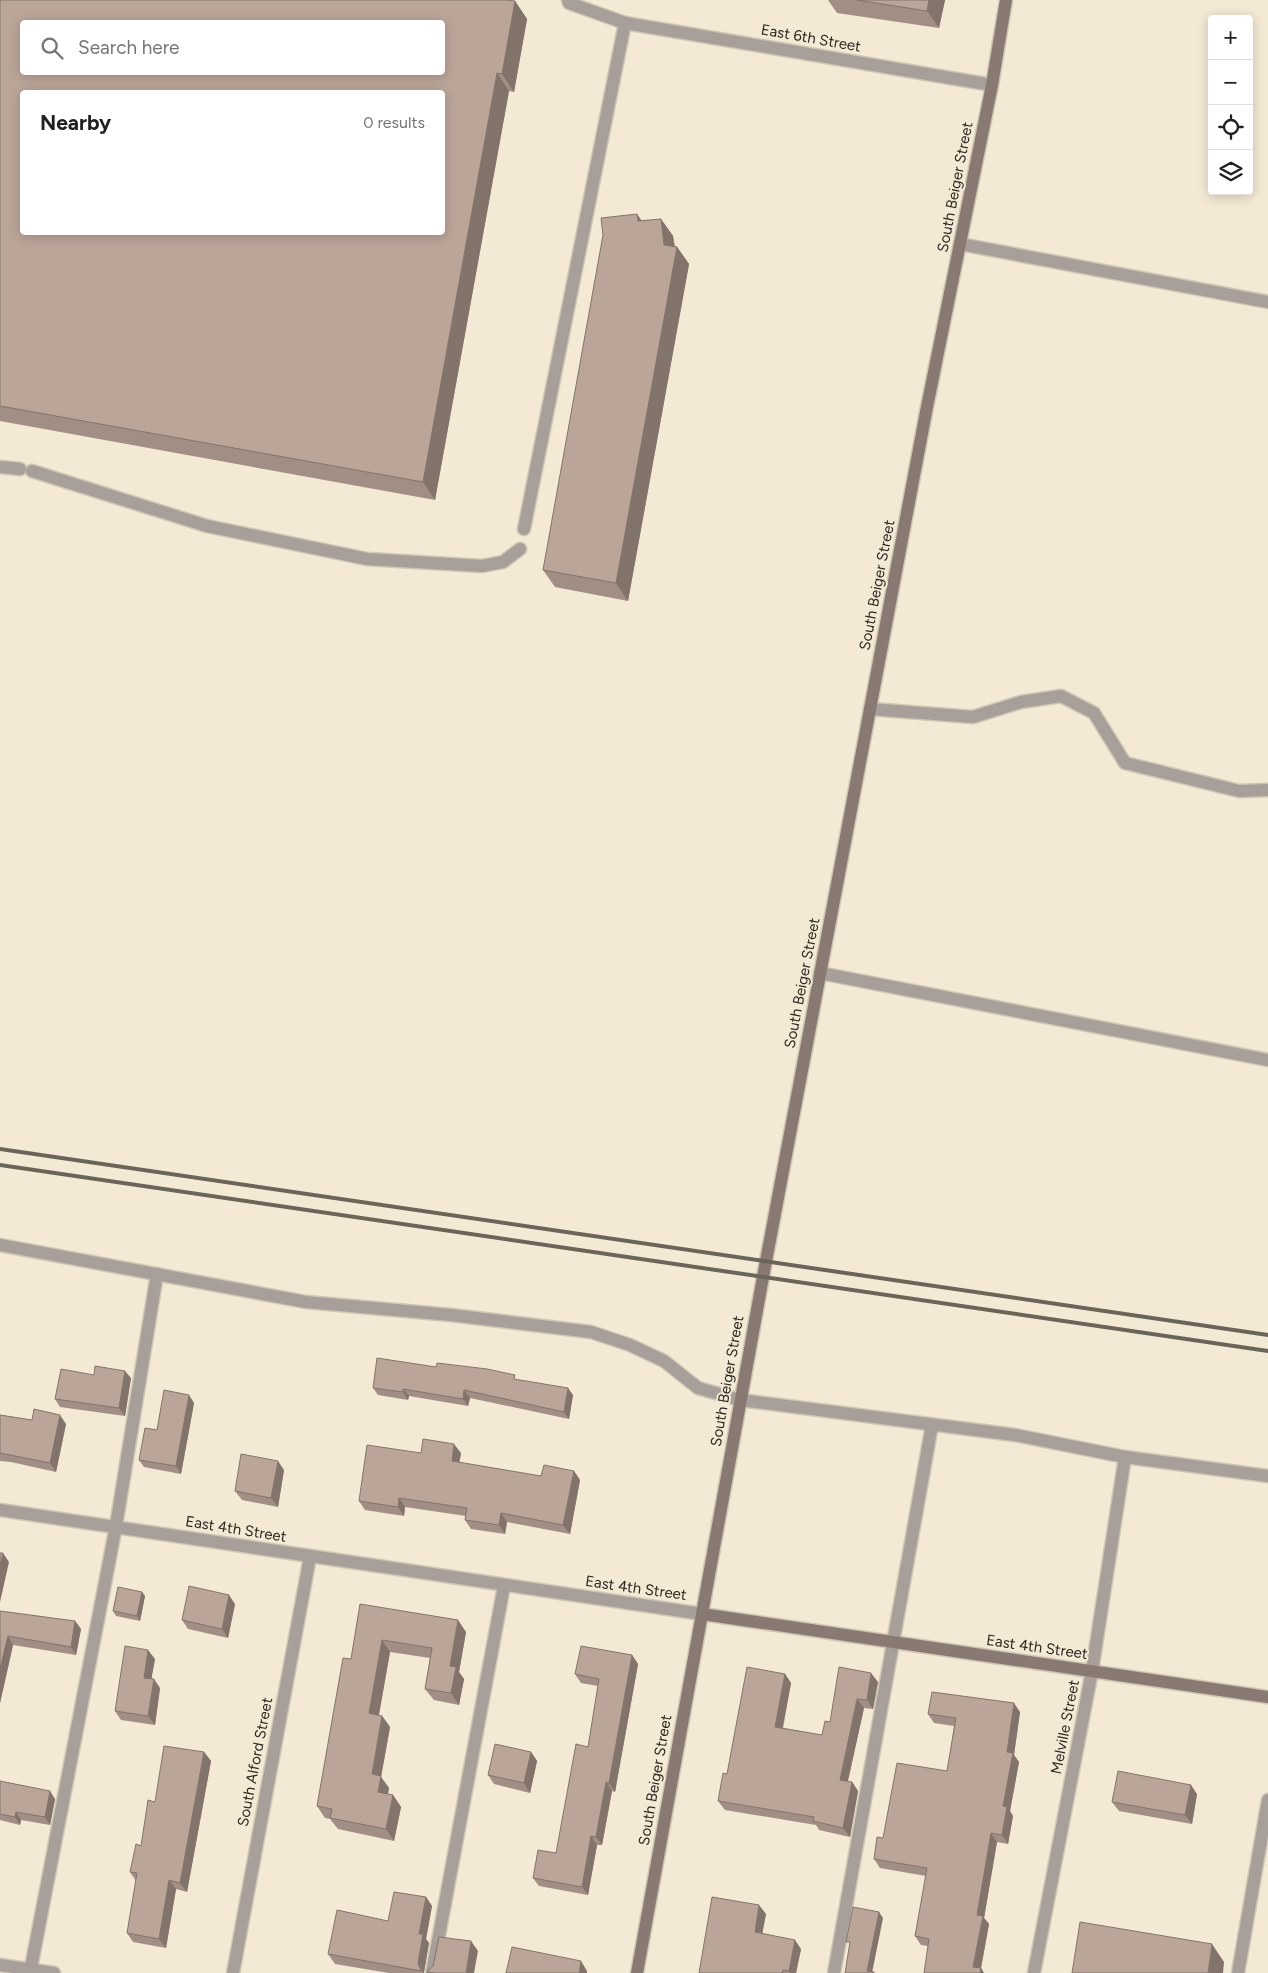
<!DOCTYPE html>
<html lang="en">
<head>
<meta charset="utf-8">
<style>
  body { margin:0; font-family:Figtree,sans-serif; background:#f6f6f6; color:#202124 }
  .controls { position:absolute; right:15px; top:15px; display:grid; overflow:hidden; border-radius:5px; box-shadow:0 2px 12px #0003 }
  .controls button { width:45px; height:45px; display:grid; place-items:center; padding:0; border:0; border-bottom:1px solid #e0e0e0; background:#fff; color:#202124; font:25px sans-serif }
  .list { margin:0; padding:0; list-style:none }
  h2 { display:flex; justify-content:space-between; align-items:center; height:65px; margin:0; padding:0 20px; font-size:21px }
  h2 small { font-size:16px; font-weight:400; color:#757577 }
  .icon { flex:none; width:28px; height:28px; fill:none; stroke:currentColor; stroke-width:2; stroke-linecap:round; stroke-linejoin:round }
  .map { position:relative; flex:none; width:1268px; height:1973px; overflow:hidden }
  .search { position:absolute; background:#fff; box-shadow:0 2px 12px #0003; left:20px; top:20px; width:425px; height:55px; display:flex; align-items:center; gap:12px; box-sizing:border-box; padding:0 18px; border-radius:5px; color:#757577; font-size:19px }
  .panel { position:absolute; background:#fff; box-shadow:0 2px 12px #0003; left:20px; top:90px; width:425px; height:145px; border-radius:5px }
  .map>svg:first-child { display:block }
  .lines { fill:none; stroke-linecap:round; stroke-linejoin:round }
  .lane-casing { stroke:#cfc6b4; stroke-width:15 }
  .street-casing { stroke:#cfc6b4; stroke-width:15 }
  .secondary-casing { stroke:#cfc6b4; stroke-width:15 }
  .lane { stroke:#a89e9a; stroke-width:12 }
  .street { stroke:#a89e9a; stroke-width:12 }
  .secondary { stroke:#887a73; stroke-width:12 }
  .rail { stroke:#6b6559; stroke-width:4 }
  .wall { fill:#a18e84 }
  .shaded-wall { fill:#83746b }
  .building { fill:#bba599; stroke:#83746b; fill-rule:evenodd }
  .labels { text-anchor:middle; stroke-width:4; stroke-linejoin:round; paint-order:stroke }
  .street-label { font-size:15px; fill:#2c2820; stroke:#f3e9d4 }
</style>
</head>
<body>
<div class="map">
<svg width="1268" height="1973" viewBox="0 0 1268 1973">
  <rect width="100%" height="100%" fill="#f3e9d4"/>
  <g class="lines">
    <!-- lane casing -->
    <g class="lane-casing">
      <g id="lane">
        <path d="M 960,244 L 1268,302"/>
        <path d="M 0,467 L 20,469"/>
        <path d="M 32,471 L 207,526 L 367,559 L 482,566 L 503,562 L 520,549"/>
        <path d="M 524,529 L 625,23 L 569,3 L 568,0"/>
        <path d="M 870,709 L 973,717 L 1021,702 L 1061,696 L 1094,713 L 1125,763 L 1239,791 L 1268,790"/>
        <path d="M 820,973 L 1268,1060"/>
        <path d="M 0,1245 L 306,1302 L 451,1315 L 591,1332 L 630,1345 L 664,1361 L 698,1388 L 740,1400 L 1015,1435 L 1125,1457 L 1268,1476"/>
        <path d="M 30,1973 L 116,1526 L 157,1274"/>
        <path d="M 432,1973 L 504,1586"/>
        <path d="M 834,1973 L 932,1425"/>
        <path d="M 1238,1973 L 1268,1800"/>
      </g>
    </g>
    <!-- street casing -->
    <g class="street-casing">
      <g id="street">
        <path d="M 625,23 L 992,85"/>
        <path d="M 0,1510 L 702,1614"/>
        <path d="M 0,1965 L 54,1973"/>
        <path d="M 233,1973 L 310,1557"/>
        <path d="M 1034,1973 L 1092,1671 L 1125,1457"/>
      </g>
    </g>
    <!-- secondary casing -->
    <g class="secondary-casing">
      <g id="secondary">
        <path d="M 702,1614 L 1268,1697"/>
        <path d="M 637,1973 L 763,1277 L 926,412 L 992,85 L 1006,0"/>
      </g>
    </g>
    <!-- lane -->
    <use href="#lane" class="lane"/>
    <!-- street -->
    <use href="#street" class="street"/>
    <!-- secondary -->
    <use href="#secondary" class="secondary"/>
    <!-- rail -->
    <g class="rail">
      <path d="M 0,1149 L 1268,1335"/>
      <path d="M 0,1165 L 1268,1351"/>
    </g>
  </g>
  <!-- wall -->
  <g class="wall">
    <path d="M 0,0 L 515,1 L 527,19 L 514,92 L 509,91 L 435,500 L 0,421 Z"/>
    <path d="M 828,0 L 945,0 L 939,28 L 837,13 Z"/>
    <path d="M 637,214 L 641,221 L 661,219 L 673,236 L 675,246 L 677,247 L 689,264 L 628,601 L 555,587 L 543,570 Z"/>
    <path d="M 94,1375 L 131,1378 L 125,1416 L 60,1407 L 55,1399 Z"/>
    <path d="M 518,1380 L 573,1395 L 569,1419 L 470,1398 L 468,1406 L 409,1396 L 408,1400 L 378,1395 L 373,1388 Z"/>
    <path d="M 194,1403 L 181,1474 L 144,1467 L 139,1460 L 157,1430 Z"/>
    <path d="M 0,1415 L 32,1420 L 66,1424 L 56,1472 L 11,1462 L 0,1461 Z"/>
    <path d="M 421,1453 L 461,1453 L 459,1463 L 541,1476 L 574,1471 L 580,1480 L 570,1534 L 507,1522 L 505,1534 L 471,1529 L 465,1520 L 466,1516 L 405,1507 L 404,1516 L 365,1510 L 359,1501 Z"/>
    <path d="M 284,1470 L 278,1507 L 242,1500 L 235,1491 Z"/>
    <path d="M 142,1592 L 145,1596 L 140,1621 L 116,1616 L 113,1611 Z"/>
    <path d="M 235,1604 L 228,1638 L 188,1629 L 182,1620 Z"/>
    <path d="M 360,1604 L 466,1632 L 459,1672 L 464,1679 L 459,1705 L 434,1700 L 425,1689 L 430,1658 L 390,1652 L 379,1715 L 382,1716 L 390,1727 L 381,1777 L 389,1788 L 388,1794 L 393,1795 L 401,1807 L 394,1841 L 338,1829 L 330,1819 L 325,1818 L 317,1806 L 351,1659 Z"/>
    <path d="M 0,1611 L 75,1621 L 81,1629 L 76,1655 L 13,1645 L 0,1703 Z"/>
    <path d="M 632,1655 L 638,1664 L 615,1792 L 612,1791 L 602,1845 L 597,1845 L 588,1895 L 539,1886 L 533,1878 L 556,1853 L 588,1747 L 598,1686 L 581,1683 L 575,1674 Z"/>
    <path d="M 155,1659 L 151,1679 L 160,1688 L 155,1725 L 121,1720 L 115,1711 Z"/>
    <path d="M 785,1674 L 791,1683 L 783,1728 L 822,1735 L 830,1722 L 878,1682 L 873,1709 L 864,1708 L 848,1781 L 852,1782 L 858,1791 L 850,1837 L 819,1830 L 816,1825 L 725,1810 L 718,1801 L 727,1774 Z"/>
    <path d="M 1020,1712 L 1014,1755 L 1019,1762 L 1010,1811 L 1013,1816 L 1008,1844 L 997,1842 L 984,1918 L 989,1924 L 981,1968 L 984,1973 L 924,1973 L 928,1946 L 921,1945 L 915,1936 L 926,1876 L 880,1868 L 874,1859 L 883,1838 L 947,1771 L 954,1726 L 934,1723 L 928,1714 Z"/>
    <path d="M 204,1752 L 211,1761 L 187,1892 L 176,1889 L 166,1948 L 133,1942 L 127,1933 L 136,1881 L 130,1872 L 141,1846 L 155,1802 Z"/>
    <path d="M 531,1752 L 537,1761 L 530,1793 L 494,1784 L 488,1775 Z"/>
    <path d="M 0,1781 L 55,1799 L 50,1825 L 21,1820 L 20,1825 L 0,1820 Z"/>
    <path d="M 1197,1794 L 1192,1824 L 1119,1811 L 1112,1802 Z"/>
    <path d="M 426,1897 L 432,1906 L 426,1939 L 429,1943 L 424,1972 L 424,1973 L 389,1973 L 335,1964 L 328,1954 L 388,1921 Z"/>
    <path d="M 766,1914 L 762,1933 L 801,1949 L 796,1973 L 699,1973 Z"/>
  </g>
  <!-- shaded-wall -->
  <g class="shaded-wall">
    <path d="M 929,0 L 945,0 L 939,28 L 927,11 Z"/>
    <path d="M 515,1 L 527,19 L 514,92 L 502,74 Z"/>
    <path d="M 497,73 L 509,91 L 435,500 L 423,482 Z"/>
    <path d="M 637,214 L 649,231 L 638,221 Z"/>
    <path d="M 661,219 L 673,236 L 675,253 L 677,247 L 689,264 L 628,601 L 616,583 L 664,245 Z"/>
    <path d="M 125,1371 L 131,1378 L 125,1416 L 119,1408 Z"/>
    <path d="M 568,1388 L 573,1395 L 569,1419 L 564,1412 Z"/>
    <path d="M 403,1389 L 409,1396 L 408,1400 L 403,1392 Z"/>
    <path d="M 464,1390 L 470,1398 L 468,1406 L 463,1399 Z"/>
    <path d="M 189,1395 L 194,1403 L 181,1474 L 176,1466 Z"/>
    <path d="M 60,1415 L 66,1424 L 56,1472 L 50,1463 Z"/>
    <path d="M 454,1444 L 461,1453 L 458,1470 L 452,1461 Z"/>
    <path d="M 278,1461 L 284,1470 L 278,1507 L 271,1498 Z"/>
    <path d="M 574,1471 L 580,1480 L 570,1534 L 563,1525 Z"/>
    <path d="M 399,1498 L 405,1507 L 404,1516 L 398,1507 Z"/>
    <path d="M 501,1513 L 507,1522 L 505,1534 L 499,1525 Z"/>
    <path d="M 3,1553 L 9,1562 L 0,1602 L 0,1566 Z"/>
    <path d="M 142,1592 L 145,1596 L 140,1621 L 137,1616 Z"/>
    <path d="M 229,1595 L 235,1604 L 228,1638 L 222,1629 Z"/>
    <path d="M 458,1620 L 466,1632 L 459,1672 L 464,1679 L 459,1705 L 451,1693 L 450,1666 Z"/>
    <path d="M 75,1621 L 81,1629 L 76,1655 L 71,1647 Z"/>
    <path d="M 8,1636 L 13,1645 L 0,1703 L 0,1669 Z"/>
    <path d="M 382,1640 L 390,1652 L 377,1725 L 369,1713 Z"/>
    <path d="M 148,1650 L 155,1659 L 150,1687 L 144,1678 Z"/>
    <path d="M 632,1655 L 638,1664 L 615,1792 L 609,1783 Z"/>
    <path d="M 871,1673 L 878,1682 L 873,1709 L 867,1700 Z"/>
    <path d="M 785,1674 L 791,1683 L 781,1736 L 775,1727 Z"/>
    <path d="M 154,1679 L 160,1688 L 155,1725 L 148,1716 Z"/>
    <path d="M 857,1699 L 864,1708 L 846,1789 L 840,1780 Z"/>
    <path d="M 1014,1703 L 1020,1712 L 1014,1755 L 1019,1762 L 1010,1811 L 1013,1816 L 1008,1844 L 1002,1835 L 1007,1752 Z"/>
    <path d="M 382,1716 L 390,1727 L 381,1777 L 389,1788 L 386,1804 L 378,1792 L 372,1774 Z"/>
    <path d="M 204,1752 L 211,1761 L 187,1892 L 180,1883 Z"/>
    <path d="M 531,1752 L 537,1761 L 530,1793 L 524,1783 Z"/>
    <path d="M 606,1782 L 612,1791 L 602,1845 L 596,1837 Z"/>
    <path d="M 852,1782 L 858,1791 L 850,1837 L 843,1828 Z"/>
    <path d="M 1191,1785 L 1197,1794 L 1192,1824 L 1185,1815 Z"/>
    <path d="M 50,1791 L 55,1799 L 50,1825 L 45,1817 Z"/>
    <path d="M 393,1795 L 401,1807 L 394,1841 L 386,1829 Z"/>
    <path d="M 16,1812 L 21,1820 L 20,1825 L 15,1817 Z"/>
    <path d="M 991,1833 L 997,1842 L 984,1918 L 989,1924 L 981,1968 L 984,1973 L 980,1973 L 973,1967 L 977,1915 Z"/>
    <path d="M 591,1836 L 597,1845 L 588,1895 L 582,1887 Z"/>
    <path d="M 169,1880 L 176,1889 L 166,1948 L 159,1939 Z"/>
    <path d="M 426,1897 L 432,1906 L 426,1939 L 429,1943 L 424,1972 L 424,1973 L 423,1973 L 418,1963 L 419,1934 Z"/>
    <path d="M 759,1905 L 766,1914 L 761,1941 L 755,1932 Z"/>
    <path d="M 879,1912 L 883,1918 L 872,1973 L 867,1971 Z"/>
    <path d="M 795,1940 L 801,1949 L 796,1973 L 790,1973 L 789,1971 Z"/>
    <path d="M 471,1941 L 478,1951 L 474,1973 L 466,1973 Z"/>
    <path d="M 1212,1944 L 1224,1962 L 1223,1973 L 1208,1973 Z"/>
    <path d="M 581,1961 L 587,1971 L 587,1973 L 579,1973 Z"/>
  </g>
  <!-- building -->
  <g class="building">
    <path d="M 0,0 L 507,0 L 515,1 L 502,74 L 497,73 L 423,482 L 0,406 ZM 22,22 L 442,22 L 442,72 L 22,72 ZM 22,92 L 442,92 L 442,232 L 22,232 Z"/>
    <path d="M 857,0 L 929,0 L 927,11 Z"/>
    <path d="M 637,214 L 638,221 L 661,219 L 664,245 L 677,247 L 616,583 L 543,570 L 603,235 L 601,218 Z"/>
    <path d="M 377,1358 L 436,1367 L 437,1363 L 487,1369 L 515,1375 L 514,1379 L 568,1388 L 564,1412 L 464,1390 L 463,1399 L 403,1389 L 403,1392 L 373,1388 Z"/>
    <path d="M 95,1366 L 125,1371 L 119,1408 L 55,1399 L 61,1369 L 94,1375 Z"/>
    <path d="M 164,1390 L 189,1395 L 176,1466 L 139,1460 L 145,1428 L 157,1430 Z"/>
    <path d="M 34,1409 L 60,1415 L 50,1463 L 0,1453 L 0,1415 L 32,1420 Z"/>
    <path d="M 423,1439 L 454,1444 L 452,1461 L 541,1476 L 544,1465 L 574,1471 L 563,1525 L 501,1513 L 499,1525 L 465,1520 L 467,1508 L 399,1498 L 398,1507 L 359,1501 L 367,1445 L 421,1453 Z"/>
    <path d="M 241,1454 L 278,1461 L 271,1498 L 235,1491 Z"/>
    <path d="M 0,1553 L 3,1553 L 0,1566 Z"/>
    <path d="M 189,1586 L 229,1595 L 222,1629 L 182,1620 Z"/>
    <path d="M 118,1587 L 142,1592 L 137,1616 L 113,1611 Z"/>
    <path d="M 360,1604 L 458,1620 L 450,1666 L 456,1667 L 451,1693 L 425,1689 L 432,1648 L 382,1640 L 369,1713 L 382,1716 L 372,1774 L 381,1776 L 378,1792 L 393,1795 L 386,1829 L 330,1818 L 332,1809 L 317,1806 L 343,1658 L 351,1659 Z"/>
    <path d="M 0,1611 L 75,1621 L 71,1647 L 8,1636 L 0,1669 Z"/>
    <path d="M 125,1646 L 148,1650 L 144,1678 L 154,1679 L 148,1716 L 115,1711 Z"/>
    <path d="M 581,1646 L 632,1655 L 609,1783 L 606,1782 L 596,1837 L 591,1836 L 582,1887 L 533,1878 L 538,1850 L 556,1853 L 576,1744 L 588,1747 L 599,1679 L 575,1674 Z"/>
    <path d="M 747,1667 L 785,1674 L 775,1727 L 822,1735 L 825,1721 L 830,1722 L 839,1667 L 871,1673 L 867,1700 L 857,1699 L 840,1780 L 852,1782 L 843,1828 L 813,1821 L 814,1817 L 718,1801 L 723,1773 L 727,1774 Z"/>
    <path d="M 932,1692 L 1014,1703 L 1007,1752 L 1013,1753 L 1003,1806 L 1007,1807 L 1002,1835 L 991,1833 L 977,1915 L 983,1916 L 973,1967 L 981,1968 L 980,1973 L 924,1973 L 929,1939 L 915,1936 L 927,1868 L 874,1859 L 877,1837 L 883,1838 L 897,1763 L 947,1771 L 956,1718 L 928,1714 Z"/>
    <path d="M 495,1744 L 531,1752 L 524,1783 L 488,1775 Z"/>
    <path d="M 164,1746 L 204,1752 L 180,1883 L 169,1880 L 159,1939 L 127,1933 L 137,1873 L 130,1872 L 136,1844 L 141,1846 L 148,1800 L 155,1802 Z"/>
    <path d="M 1118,1771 L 1191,1785 L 1185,1815 L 1112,1802 Z"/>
    <path d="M 0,1781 L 50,1791 L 45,1817 L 16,1812 L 15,1817 L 0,1814 Z"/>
    <path d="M 394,1892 L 426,1897 L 419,1934 L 423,1934 L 418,1963 L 421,1971 L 328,1954 L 337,1910 L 388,1921 Z"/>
    <path d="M 712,1897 L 759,1905 L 755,1932 L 795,1940 L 789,1971 L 783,1970 L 782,1973 L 699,1973 Z"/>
    <path d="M 853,1907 L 879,1912 L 867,1971 L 874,1972 L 874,1973 L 845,1973 L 850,1942 L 846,1942 Z"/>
    <path d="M 1080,1922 L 1212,1944 L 1208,1973 L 1072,1973 Z"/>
    <path d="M 439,1937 L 471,1941 L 466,1973 L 435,1973 L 427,1972 L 433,1966 Z"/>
    <path d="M 512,1947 L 581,1961 L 579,1973 L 506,1973 Z"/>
  </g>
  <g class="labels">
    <!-- street labels -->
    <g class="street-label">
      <text transform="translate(811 38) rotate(10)" y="5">East 6th Street</text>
      <text transform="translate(955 187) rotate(-79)" y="5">South Beiger Street</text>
      <text transform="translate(877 585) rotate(-79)" y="5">South Beiger Street</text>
      <text transform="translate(802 983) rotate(-79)" y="5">South Beiger Street</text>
      <text transform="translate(727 1381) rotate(-80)" y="5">South Beiger Street</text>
      <text transform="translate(236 1529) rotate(9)" y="5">East 4th Street</text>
      <text transform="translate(636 1588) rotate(8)" y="5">East 4th Street</text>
      <text transform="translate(1037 1647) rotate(8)" y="5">East 4th Street</text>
      <text transform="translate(1065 1727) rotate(-79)" y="5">Melville Street</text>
      <text transform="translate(255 1762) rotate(-79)" y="5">South Alford Street</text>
      <text transform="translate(655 1780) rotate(-80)" y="5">South Beiger Street</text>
    </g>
  </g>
</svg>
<div class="controls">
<button>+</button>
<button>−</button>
<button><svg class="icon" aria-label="locate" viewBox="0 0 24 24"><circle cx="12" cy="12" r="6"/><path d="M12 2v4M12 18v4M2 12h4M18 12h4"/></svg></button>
<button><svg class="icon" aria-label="layers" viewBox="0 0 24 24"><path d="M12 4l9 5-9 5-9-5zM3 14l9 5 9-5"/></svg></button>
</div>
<div class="search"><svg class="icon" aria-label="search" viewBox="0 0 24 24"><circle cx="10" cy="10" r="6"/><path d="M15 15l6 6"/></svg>Search here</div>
<section class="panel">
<h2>Nearby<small>0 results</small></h2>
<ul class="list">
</ul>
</section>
</div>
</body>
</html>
